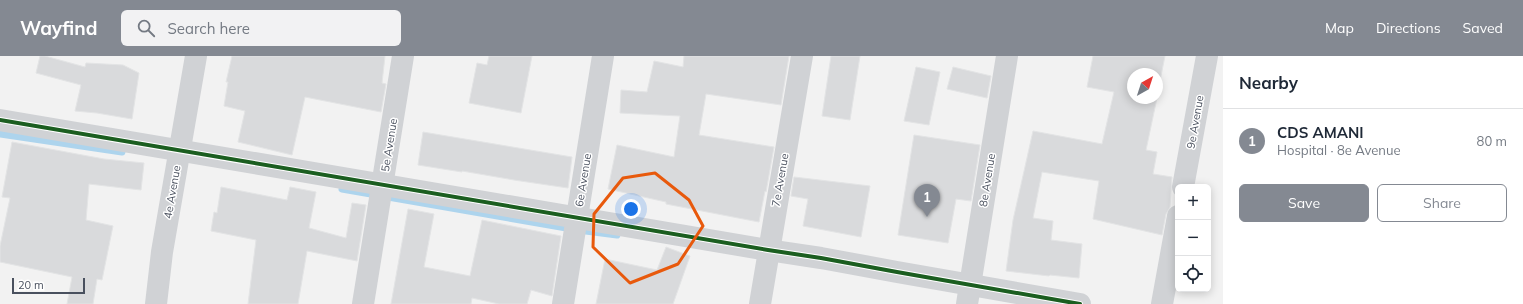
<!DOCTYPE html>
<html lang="en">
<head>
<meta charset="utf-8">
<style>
  body { margin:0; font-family:Mulish,sans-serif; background:#f2f2f3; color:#1f2937 }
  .controls { position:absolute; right:12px; bottom:12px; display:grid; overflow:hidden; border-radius:6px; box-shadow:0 2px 10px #0003 }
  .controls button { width:36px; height:36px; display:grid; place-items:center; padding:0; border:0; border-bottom:1px solid #e0e1e3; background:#fff; color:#1f2937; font:20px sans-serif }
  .compass { position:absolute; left:1127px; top:12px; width:36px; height:36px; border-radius:50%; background:#fff; box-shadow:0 2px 10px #0003; rotate:39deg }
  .scale { position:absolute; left:12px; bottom:10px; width:73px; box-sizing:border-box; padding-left:4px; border:2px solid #49505e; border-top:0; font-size:11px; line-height:14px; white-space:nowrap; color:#49505e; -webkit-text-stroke:3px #fff; paint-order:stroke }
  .you { position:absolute; left:631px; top:153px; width:14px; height:14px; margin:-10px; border:3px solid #fff; border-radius:50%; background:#1a73e8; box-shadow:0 0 0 6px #1a73e833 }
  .badge { display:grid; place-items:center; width:26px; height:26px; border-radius:50%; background:#848992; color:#fff; font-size:13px; font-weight:700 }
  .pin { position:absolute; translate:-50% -33px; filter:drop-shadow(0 1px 2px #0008) }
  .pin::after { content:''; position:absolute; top:21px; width:14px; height:12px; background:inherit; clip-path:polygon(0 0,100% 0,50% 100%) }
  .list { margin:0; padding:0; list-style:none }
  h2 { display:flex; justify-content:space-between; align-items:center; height:52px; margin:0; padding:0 16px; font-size:17px }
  h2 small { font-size:13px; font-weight:400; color:#747a83 }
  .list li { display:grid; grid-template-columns:26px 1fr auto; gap:12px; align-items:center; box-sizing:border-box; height:64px; padding:0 16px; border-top:1px solid #e0e1e3 }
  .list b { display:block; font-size:15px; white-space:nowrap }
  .list p { margin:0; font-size:13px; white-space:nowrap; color:#747a83 }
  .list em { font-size:13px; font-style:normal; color:#747a83 }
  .actions { display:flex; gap:8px; padding:12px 16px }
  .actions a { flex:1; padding:9px 0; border:1px solid #848992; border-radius:6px; text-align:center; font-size:14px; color:#848992 }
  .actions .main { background:#848992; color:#fff }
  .icon { flex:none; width:22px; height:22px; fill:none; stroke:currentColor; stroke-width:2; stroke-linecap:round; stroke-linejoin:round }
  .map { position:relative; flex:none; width:1223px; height:248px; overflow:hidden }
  header { display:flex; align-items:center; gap:24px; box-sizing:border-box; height:56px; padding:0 20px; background:#848992; color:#fff }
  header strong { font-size:19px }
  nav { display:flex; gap:22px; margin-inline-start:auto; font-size:14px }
  .search { width:280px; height:36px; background:#f2f2f3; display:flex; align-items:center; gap:10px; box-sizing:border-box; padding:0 14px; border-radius:6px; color:#747a83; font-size:15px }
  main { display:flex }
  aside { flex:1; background:#fff }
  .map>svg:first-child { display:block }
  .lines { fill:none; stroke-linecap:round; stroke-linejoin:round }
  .stream { stroke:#add4ed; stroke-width:7 }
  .building { fill:#d9dadc; stroke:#e3e4e5 }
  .minor { stroke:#d0d2d5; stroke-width:22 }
  .cycleway-casing { stroke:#fff; stroke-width:6 }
  .cycleway { stroke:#1b5e20; stroke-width:4 }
  .marked { fill:none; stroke:#e8590c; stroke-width:3; stroke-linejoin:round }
  .labels { text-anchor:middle; stroke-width:3; stroke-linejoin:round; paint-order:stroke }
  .street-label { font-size:11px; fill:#49505e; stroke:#fff }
</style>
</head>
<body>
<header>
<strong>Wayfind</strong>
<div class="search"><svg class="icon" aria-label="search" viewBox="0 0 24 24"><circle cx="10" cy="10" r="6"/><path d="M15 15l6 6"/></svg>Search here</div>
<nav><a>Map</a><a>Directions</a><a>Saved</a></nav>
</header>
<main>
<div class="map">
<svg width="1223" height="248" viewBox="0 0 1223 248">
  <rect width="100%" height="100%" fill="#f2f2f2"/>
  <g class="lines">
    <!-- stream -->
    <g class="stream">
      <path d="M 0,78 L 122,96"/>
      <path d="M 342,133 L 578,174 L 617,179"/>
    </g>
  </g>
  <!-- building -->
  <g class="building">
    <path d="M 40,0 L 45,0 L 85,11 L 86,7 L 123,9 L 139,17 L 132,63 L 97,57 L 75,55 L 81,29 L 36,17 Z"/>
    <path d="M 232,0 L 385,0 L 382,27 L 386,28 L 381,56 L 305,41 L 292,99 L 238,86 L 245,55 L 224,50 L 228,26 L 226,26 Z"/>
    <path d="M 489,0 L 532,0 L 521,57 L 469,47 L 477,7 L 487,9 Z"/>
    <path d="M 684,0 L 789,0 L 781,49 L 706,38 L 699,79 L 774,91 L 766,136 L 765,135 L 759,166 L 666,148 L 666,146 L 608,133 L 617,89 L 674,101 L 680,60 L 620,57 L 621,34 L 647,36 L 654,5 L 683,11 Z"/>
    <path d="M 831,0 L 860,0 L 850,64 L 822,60 Z"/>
    <path d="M 1093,0 L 1165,0 L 1157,40 L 1157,18 L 1133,18 L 1133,42 L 1157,42 L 1146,94 L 1157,96 L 1153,118 L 1172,121 L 1170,151 L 1166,158 L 1162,179 L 1093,163 L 1099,125 L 1042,116 L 1033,162 L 1053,165 L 1051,184 L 1082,188 L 1079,222 L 1050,219 L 1049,220 L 1006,215 L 1013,164 L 1033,75 L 1102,88 L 1114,36 L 1087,31 Z"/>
    <path d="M 916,11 L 940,16 L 929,69 L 904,65 Z"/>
    <path d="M 953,11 L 991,20 L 987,42 L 947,33 Z"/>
    <path d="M 423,76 L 572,101 L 568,132 L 514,124 L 462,115 L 462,116 L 418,109 Z"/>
    <path d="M 914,79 L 980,89 L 971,145 L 956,143 L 948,187 L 898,179 Z"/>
    <path d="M 12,86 L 104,103 L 144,107 L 141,134 L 89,128 L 86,164 L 113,170 L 102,224 L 97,223 L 93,248 L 67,248 L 72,221 L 0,206 L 0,190 L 10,142 L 2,141 Z"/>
    <path d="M 794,121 L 870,130 L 861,181 L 803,170 L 808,143 L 791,140 Z"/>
    <path d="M 221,131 L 287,144 L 290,131 L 316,136 L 309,172 L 346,182 L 352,147 L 366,149 L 357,205 L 307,195 L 298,248 L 248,248 L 256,184 L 211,175 L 214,156 L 217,157 Z"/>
    <path d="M 408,153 L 434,158 L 424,211 L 470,220 L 482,164 L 561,180 L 552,240 L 531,234 L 527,248 L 499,248 L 472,242 L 471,248 L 391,248 Z"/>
    <path d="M 666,191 L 690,200 L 673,248 L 596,248 L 605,203 L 657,214 Z"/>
  </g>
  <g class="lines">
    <!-- minor -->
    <g class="minor">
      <path d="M 0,64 L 768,194 L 821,202 L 897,216 L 1080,248"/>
      <path d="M 1183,131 L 1207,0"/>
      <path d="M 156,248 L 162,196 L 196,0"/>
      <path d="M 363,248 L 403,0"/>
      <path d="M 563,248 L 603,0"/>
      <path d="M 760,248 L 802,0"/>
      <path d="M 967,248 L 1007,0"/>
      <path d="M 1162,248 L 1178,160"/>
    </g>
    <!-- cycleway casing -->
    <g class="cycleway-casing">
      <path id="cycleway" d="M 0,64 L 768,194 L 821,202 L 897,216 L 1080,248"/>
    </g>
    <!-- cycleway -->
    <use href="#cycleway" class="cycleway"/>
  </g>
  <!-- marked area -->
  <path class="marked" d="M 655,117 L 689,144 L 703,170 L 678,208 L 630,227 L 593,191 L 594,158 L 623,122 Z"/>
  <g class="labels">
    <!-- street labels -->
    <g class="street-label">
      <text transform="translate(1195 66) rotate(-80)" y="4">9e Avenue</text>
      <text transform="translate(389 89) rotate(-81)" y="4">5e Avenue</text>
      <text transform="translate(583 124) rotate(-81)" y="4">6e Avenue</text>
      <text transform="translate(780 124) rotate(-80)" y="4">7e Avenue</text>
      <text transform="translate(987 124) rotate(-81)" y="4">8e Avenue</text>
      <text transform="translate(172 136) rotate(-80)" y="4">4e Avenue</text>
    </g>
  </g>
</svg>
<div class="controls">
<button>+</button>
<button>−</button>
<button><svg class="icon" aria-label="locate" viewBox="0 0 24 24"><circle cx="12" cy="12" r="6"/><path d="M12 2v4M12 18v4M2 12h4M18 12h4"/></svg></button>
</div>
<svg class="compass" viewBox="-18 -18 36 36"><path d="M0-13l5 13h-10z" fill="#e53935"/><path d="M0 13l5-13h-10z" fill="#747a83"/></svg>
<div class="scale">20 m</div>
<div class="you"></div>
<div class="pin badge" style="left:927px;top:161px">1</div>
</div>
<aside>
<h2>Nearby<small></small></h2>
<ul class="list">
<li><span class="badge">1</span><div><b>CDS AMANI</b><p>Hospital · 8e Avenue</p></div><em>80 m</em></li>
</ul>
<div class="actions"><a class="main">Save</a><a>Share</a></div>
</aside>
</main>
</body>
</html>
